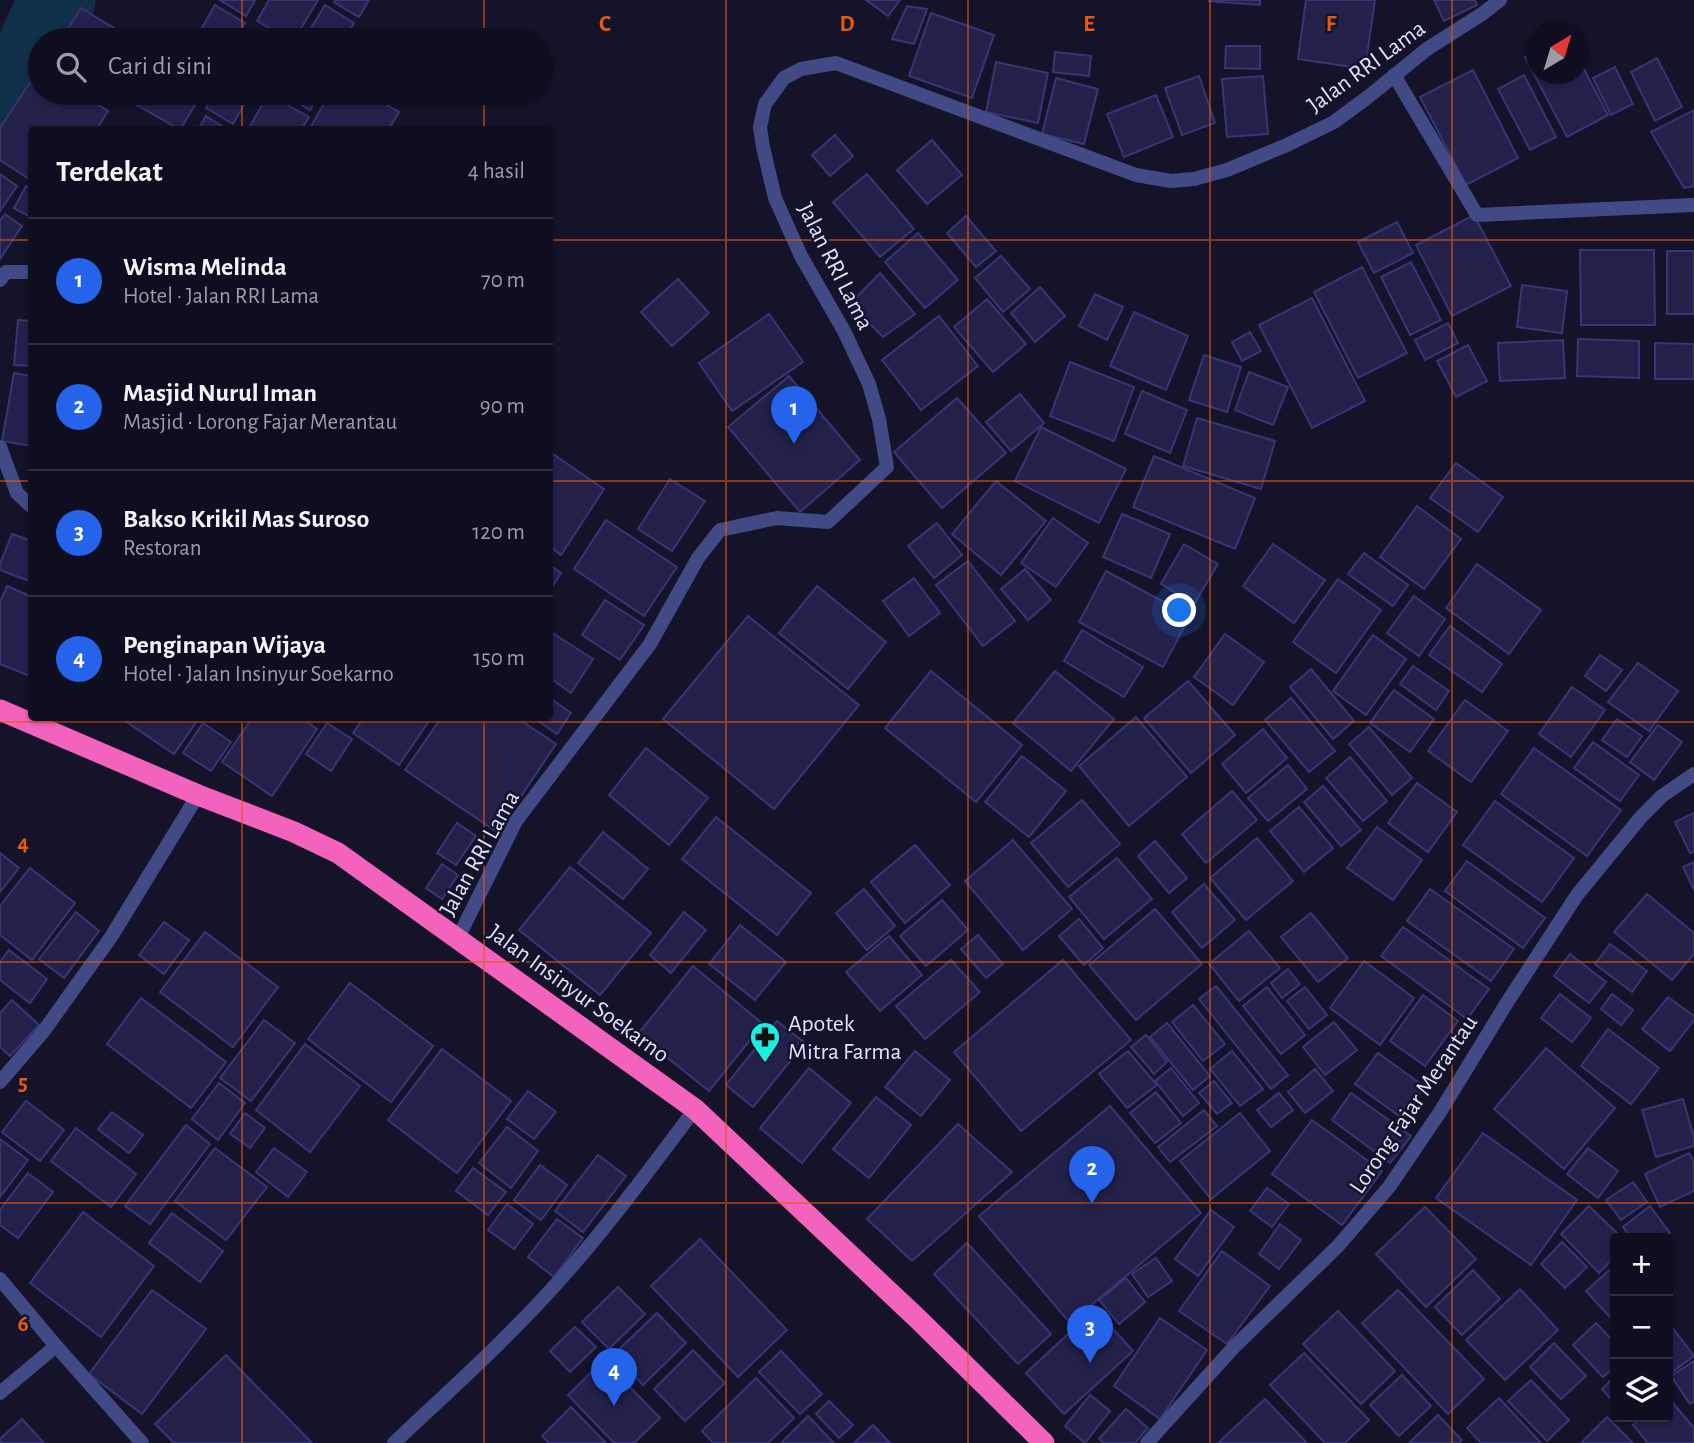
<!DOCTYPE html>
<html lang="id">
<head>
<meta charset="utf-8">
<style>
  body { margin:0; font-family:"Alegreya Sans",sans-serif; background:#181729; color:#f1f3f6 }
  .controls { position:absolute; right:21px; bottom:21px; display:grid; overflow:hidden; border-radius:7px; box-shadow:0 2px 5px #0004 }
  .controls button { width:63px; height:63px; display:grid; place-items:center; padding:0; border:0; border-bottom:2px solid #2f2e3e; background:#0f0e20; color:#f1f3f6; font:35px sans-serif }
  .compass { position:absolute; left:1526px; top:21px; width:63px; height:63px; border-radius:50%; background:#0f0e20; box-shadow:0 2px 5px #0004; rotate:38deg }
  .you { position:absolute; left:1180px; top:611px; width:24px; height:24px; margin:-18px; border:5px solid #fff; border-radius:50%; background:#1a73e8; box-shadow:0 0 0 10px #1a73e833 }
  .badge { display:grid; place-items:center; width:46px; height:46px; border-radius:50%; background:#2563eb; color:#fff; font-size:23px; font-weight:700 }
  .pin { position:absolute; translate:-50% -58px; filter:drop-shadow(0 2px 4px #0008) }
  .pin::after { content:''; position:absolute; top:37px; width:24px; height:21px; background:inherit; clip-path:polygon(0 0,100% 0,50% 100%) }
  .list { margin:0; padding:0; list-style:none }
  h2 { display:flex; justify-content:space-between; align-items:center; height:91px; margin:0; padding:0 28px; font-size:30px }
  h2 small { font-size:23px; font-weight:400; color:#9b9ca5 }
  .list li { display:grid; grid-template-columns:46px 1fr auto; gap:21px; align-items:center; box-sizing:border-box; height:126px; padding:0 28px; border-top:2px solid #2f2e3e }
  .list b { display:block; font-size:26px; white-space:nowrap }
  .list p { margin:0; font-size:23px; white-space:nowrap; color:#9b9ca5 }
  .list em { font-size:23px; font-style:normal; color:#9b9ca5 }
  .icon { flex:none; width:38px; height:38px; fill:none; stroke:currentColor; stroke-width:2; stroke-linecap:round; stroke-linejoin:round }
  .map { position:relative; flex:none; width:1694px; height:1443px; overflow:hidden }
  .search { position:absolute; background:#0f0e20; box-shadow:0 2px 5px #0004; left:28px; top:28px; width:525px; height:77px; display:flex; align-items:center; gap:18px; box-sizing:border-box; padding:0 24px; border-radius:38px; color:#9b9ca5; font-size:26px }
  .panel { position:absolute; background:#0f0e20; box-shadow:0 2px 5px #0004; left:28px; top:126px; width:525px; height:595px; border-radius:7px }
  .map>svg:first-child { display:block }
  .lines { fill:none; stroke-linecap:round; stroke-linejoin:round }
  .river { stroke:#122f4a; stroke-width:77 }
  .building { fill:#23214a; stroke:#373574; stroke-width:2 }
  .street { stroke:#424a85; stroke-width:14 }
  .highway { stroke:#f363be; stroke-width:21 }
  .grid { fill:none; stroke:#e8590c; stroke-width:2; stroke-opacity:0.55 }
  .labels { text-anchor:middle; stroke-width:5; stroke-linejoin:round; paint-order:stroke }
  .street-label { font-size:24px; fill:#dfe0fd; stroke:#14132a }
  .poi-label { font-size:24px; fill:#dfe0fd; stroke:#14132a; text-anchor:start }
  .grid-label { font-size:23px; text-anchor:middle; font-weight:bold; fill:#e8590c; stroke:#14132a; stroke-width:5; stroke-linejoin:round; paint-order:stroke }
</style>
</head>
<body>
<div class="map">
<svg width="1694" height="1443" viewBox="0 0 1694 1443">
  <rect width="100%" height="100%" fill="#14132a"/>
  <g class="lines">
    <!-- river -->
    <path class="river" d="M 0,104 L 30,60 L 57,0"/>
  </g>
  <!-- building -->
  <g class="building">
    <path d="M 220,0 L 255,0 L 246,16 Z"/>
    <path d="M 269,0 L 318,0 L 294,40 L 290,40 L 257,21 Z"/>
    <path d="M 335,0 L 369,0 L 359,17 L 334,2 Z"/>
    <path d="M 866,0 L 900,0 L 888,16 Z"/>
    <path d="M 1209,0 L 1260,0 L 1260,5 L 1209,1 Z"/>
    <path d="M 1306,0 L 1375,0 L 1365,69 L 1298,59 Z"/>
    <path d="M 1434,0 L 1475,0 L 1477,5 L 1444,21 Z"/>
    <path d="M 215,5 L 245,23 L 235,40 L 195,40 Z"/>
    <path d="M 325,5 L 354,23 L 344,40 L 304,40 Z"/>
    <path d="M 907,6 L 927,9 L 914,44 L 892,39 Z"/>
    <path d="M 81,8 L 134,40 L 61,40 Z"/>
    <path d="M 931,13 L 994,35 L 972,98 L 909,76 Z"/>
    <path d="M 1226,46 L 1260,46 L 1260,69 L 1225,68 Z"/>
    <path d="M 1536,51 L 1536,74 L 1578,74 L 1578,58 L 1608,115 L 1567,137 L 1525,57 Z"/>
    <path d="M 1055,52 L 1091,56 L 1089,76 L 1053,72 Z"/>
    <path d="M 1657,58 L 1682,107 L 1655,121 L 1631,72 Z"/>
    <path d="M 996,62 L 1048,73 L 1038,123 L 986,112 Z"/>
    <path d="M 40,67 L 40,93 L 80,93 L 108,111 L 96,130 L 32,130 L 32,181 L 0,160 L 0,128 Z"/>
    <path d="M 1615,67 L 1633,104 L 1611,115 L 1593,78 Z"/>
    <path d="M 1473,70 L 1518,158 L 1466,185 L 1420,97 Z"/>
    <path d="M 1524,75 L 1556,137 L 1530,150 L 1498,89 Z"/>
    <path d="M 1199,76 L 1215,123 L 1182,135 L 1165,88 Z"/>
    <path d="M 1263,76 L 1268,134 L 1227,137 L 1222,79 Z"/>
    <path d="M 1056,78 L 1098,89 L 1084,144 L 1042,134 Z"/>
    <path d="M 144,93 L 202,93 L 180,130 L 137,105 Z"/>
    <path d="M 215,93 L 251,93 L 233,124 L 206,108 Z"/>
    <path d="M 280,93 L 320,93 L 310,110 Z"/>
    <path d="M 330,93 L 366,93 L 399,112 L 388,130 L 309,130 Z"/>
    <path d="M 268,94 L 309,117 L 301,130 L 248,130 Z"/>
    <path d="M 1156,95 L 1173,137 L 1124,157 L 1107,114 Z"/>
    <path d="M 1694,110 L 1694,186 L 1684,188 L 1651,132 Z"/>
    <path d="M 206,116 L 228,130 L 198,130 Z"/>
    <path d="M 835,135 L 853,156 L 830,176 L 812,155 Z"/>
    <path d="M 932,140 L 962,175 L 927,204 L 897,170 Z"/>
    <path d="M 0,174 L 17,186 L 0,211 Z"/>
    <path d="M 867,174 L 914,229 L 880,257 L 833,202 Z"/>
    <path d="M 26,186 L 32,189 L 32,218 L 14,208 Z"/>
    <path d="M 5,214 L 22,226 L 0,259 L 0,221 Z"/>
    <path d="M 1474,215 L 1511,286 L 1452,316 L 1416,245 Z"/>
    <path d="M 966,216 L 996,251 L 976,267 L 947,233 Z"/>
    <path d="M 1397,222 L 1413,253 L 1374,273 L 1358,242 Z"/>
    <path d="M 918,233 L 958,280 L 925,308 L 885,262 Z"/>
    <path d="M 1580,250 L 1654,250 L 1655,325 L 1581,325 Z"/>
    <rect x="1667" y="251" width="27" height="63"/>
    <path d="M 1001,256 L 1030,289 L 1003,312 L 975,278 Z"/>
    <path d="M 1411,262 L 1441,320 L 1410,335 L 1381,277 Z"/>
    <path d="M 1362,267 L 1407,353 L 1358,378 L 1314,292 Z"/>
    <path d="M 880,273 L 915,314 L 883,337 L 850,304 Z"/>
    <path d="M 678,279 L 709,313 L 672,346 L 641,312 Z"/>
    <path d="M 1522,285 L 1567,291 L 1562,333 L 1517,327 Z"/>
    <path d="M 1040,287 L 1065,316 L 1035,342 L 1011,313 Z"/>
    <path d="M 1095,294 L 1123,307 L 1107,340 L 1079,326 Z"/>
    <path d="M 1312,298 L 1365,401 L 1312,428 L 1259,325 Z"/>
    <path d="M 987,299 L 1026,344 L 993,372 L 954,327 Z"/>
    <path d="M 1134,312 L 1188,336 L 1166,390 L 1110,366 Z"/>
    <path d="M 769,314 L 803,362 L 732,411 L 699,363 Z"/>
    <path d="M 939,316 L 978,366 L 921,410 L 882,360 Z"/>
    <path d="M 18,320 L 32,321 L 32,366 L 14,365 Z"/>
    <path d="M 1448,323 L 1458,343 L 1425,360 L 1415,340 Z"/>
    <path d="M 1250,332 L 1261,351 L 1242,361 L 1232,342 Z"/>
    <path d="M 1578,339 L 1639,341 L 1639,378 L 1577,376 Z"/>
    <path d="M 1563,340 L 1565,378 L 1500,381 L 1498,343 Z"/>
    <path d="M 1655,343 L 1694,344 L 1694,379 L 1655,379 Z"/>
    <path d="M 1468,345 L 1487,381 L 1456,397 L 1437,361 Z"/>
    <path d="M 1204,355 L 1241,367 L 1227,412 L 1189,400 Z"/>
    <path d="M 1070,362 L 1134,387 L 1114,441 L 1050,416 Z"/>
    <path d="M 1249,372 L 1288,387 L 1273,425 L 1235,410 Z"/>
    <path d="M 14,373 L 32,376 L 32,446 L 2,441 Z"/>
    <path d="M 789,376 L 860,460 L 800,512 L 728,427 Z"/>
    <path d="M 1142,391 L 1187,410 L 1170,453 L 1125,434 Z"/>
    <path d="M 1020,394 L 1044,423 L 1011,451 L 986,422 Z"/>
    <path d="M 957,398 L 1006,453 L 942,508 L 894,452 Z"/>
    <path d="M 1197,418 L 1275,441 L 1261,489 L 1183,466 Z"/>
    <path d="M 1041,427 L 1126,469 L 1099,523 L 1015,481 Z"/>
    <path d="M 550,452 L 604,489 L 561,555 L 550,547 Z"/>
    <path d="M 1154,456 L 1255,498 L 1235,549 L 1133,507 Z"/>
    <path d="M 1456,463 L 1503,497 L 1478,532 L 1430,498 Z"/>
    <path d="M 670,479 L 705,501 L 672,551 L 638,529 Z"/>
    <path d="M 996,481 L 1046,521 L 1001,575 L 952,534 Z"/>
    <path d="M 1417,506 L 1461,539 L 1424,589 L 1380,557 Z"/>
    <path d="M 1122,514 L 1170,534 L 1151,578 L 1103,557 Z"/>
    <path d="M 1053,518 L 1088,543 L 1056,587 L 1021,563 Z"/>
    <path d="M 606,520 L 677,567 L 644,616 L 574,569 Z"/>
    <path d="M 937,523 L 962,555 L 934,578 L 908,546 Z"/>
    <path d="M 12,534 L 32,541 L 32,582 L 0,570 L 0,564 Z"/>
    <path d="M 1184,544 L 1218,564 L 1194,604 L 1161,584 Z"/>
    <path d="M 1273,544 L 1325,580 L 1294,623 L 1243,586 Z"/>
    <path d="M 1364,553 L 1408,585 L 1393,606 L 1348,574 Z"/>
    <path d="M 968,561 L 1015,621 L 983,646 L 936,585 Z"/>
    <path d="M 1477,564 L 1541,610 L 1509,654 L 1446,608 Z"/>
    <path d="M 550,565 L 561,573 L 550,590 Z"/>
    <path d="M 1025,569 L 1051,600 L 1028,620 L 1001,589 Z"/>
    <path d="M 1106,571 L 1190,616 L 1163,667 L 1079,622 Z"/>
    <path d="M 914,578 L 940,613 L 909,636 L 883,601 Z"/>
    <path d="M 1338,579 L 1381,610 L 1336,673 L 1293,642 Z"/>
    <path d="M 7,586 L 32,597 L 32,677 L 0,664 L 0,602 Z"/>
    <path d="M 817,586 L 886,642 L 848,689 L 779,633 Z"/>
    <path d="M 1414,596 L 1445,619 L 1419,656 L 1387,633 Z"/>
    <path d="M 605,600 L 644,625 L 620,660 L 582,635 Z"/>
    <path d="M 748,616 L 859,705 L 774,809 L 663,719 Z"/>
    <path d="M 1450,626 L 1502,664 L 1482,692 L 1429,655 Z"/>
    <path d="M 1082,630 L 1143,667 L 1124,697 L 1064,661 Z"/>
    <path d="M 551,632 L 593,659 L 571,693 L 550,678 L 550,634 Z"/>
    <path d="M 1225,634 L 1264,662 L 1233,705 L 1194,677 Z"/>
    <path d="M 1373,635 L 1406,659 L 1366,715 L 1333,691 Z"/>
    <path d="M 1600,655 L 1622,670 L 1606,691 L 1585,676 Z"/>
    <path d="M 1638,663 L 1678,691 L 1649,731 L 1608,702 Z"/>
    <path d="M 1413,666 L 1449,691 L 1436,710 L 1400,684 Z"/>
    <path d="M 1311,669 L 1354,721 L 1333,739 L 1290,687 Z"/>
    <path d="M 931,671 L 1022,745 L 976,802 L 885,728 Z"/>
    <path d="M 1055,671 L 1114,719 L 1071,771 L 1013,723 Z"/>
    <path d="M 1188,681 L 1235,735 L 1191,773 L 1144,718 Z"/>
    <path d="M 1572,687 L 1605,710 L 1571,757 L 1539,734 Z"/>
    <path d="M 1394,690 L 1434,719 L 1410,752 L 1370,723 Z"/>
    <path d="M 550,698 L 571,713 L 557,734 L 534,718 L 550,718 Z"/>
    <path d="M 1291,698 L 1335,751 L 1309,772 L 1265,720 Z"/>
    <path d="M 1465,700 L 1508,731 L 1471,782 L 1428,751 Z"/>
    <path d="M 1136,717 L 1187,777 L 1129,826 L 1079,766 Z"/>
    <path d="M 121,718 L 199,718 L 174,754 Z"/>
    <path d="M 252,718 L 301,718 L 317,729 L 272,796 L 222,762 Z"/>
    <path d="M 363,718 L 431,718 L 399,765 L 353,733 Z"/>
    <path d="M 441,718 L 517,718 L 556,744 L 497,832 L 405,770 Z"/>
    <path d="M 1617,719 L 1642,736 L 1627,757 L 1602,740 Z"/>
    <path d="M 203,723 L 231,742 L 211,771 L 183,753 Z"/>
    <path d="M 327,723 L 352,739 L 331,771 L 306,754 Z"/>
    <path d="M 1658,725 L 1682,742 L 1654,780 L 1630,762 Z"/>
    <path d="M 1369,727 L 1412,778 L 1392,795 L 1349,744 Z"/>
    <path d="M 1263,729 L 1287,758 L 1246,793 L 1222,764 Z"/>
    <path d="M 1593,742 L 1639,775 L 1620,801 L 1574,768 Z"/>
    <path d="M 646,748 L 708,798 L 669,845 L 609,795 Z"/>
    <path d="M 1534,748 L 1621,810 L 1587,856 L 1501,794 Z"/>
    <path d="M 1022,756 L 1066,791 L 1029,837 L 985,802 Z"/>
    <path d="M 1350,757 L 1387,801 L 1363,821 L 1326,778 Z"/>
    <path d="M 1288,765 L 1307,789 L 1268,821 L 1248,798 Z"/>
    <path d="M 1417,783 L 1457,812 L 1428,852 L 1388,823 Z"/>
    <path d="M 1323,786 L 1361,830 L 1341,846 L 1304,802 Z"/>
    <path d="M 1232,791 L 1257,820 L 1206,863 L 1182,834 Z"/>
    <path d="M 1082,800 L 1120,844 L 1068,887 L 1031,843 Z"/>
    <path d="M 1495,801 L 1574,858 L 1542,902 L 1463,845 Z"/>
    <path d="M 1299,807 L 1333,848 L 1304,872 L 1270,831 Z"/>
    <path d="M 1694,813 L 1694,852 L 1690,853 L 1675,822 Z"/>
    <path d="M 716,817 L 811,893 L 777,935 L 682,859 Z"/>
    <path d="M 457,823 L 476,836 L 456,865 L 437,853 Z"/>
    <path d="M 1377,827 L 1422,860 L 1393,900 L 1347,868 Z"/>
    <path d="M 603,832 L 648,869 L 623,899 L 578,863 Z"/>
    <path d="M 1257,838 L 1293,881 L 1246,920 L 1210,878 Z"/>
    <path d="M 1013,840 L 1072,909 L 1023,950 L 965,881 Z"/>
    <path d="M 1155,841 L 1187,878 L 1169,893 L 1138,856 Z"/>
    <path d="M 915,845 L 950,885 L 905,923 L 871,882 Z"/>
    <path d="M 0,853 L 19,868 L 0,892 Z"/>
    <path d="M 1117,858 L 1152,899 L 1104,939 L 1069,897 Z"/>
    <path d="M 1467,861 L 1545,918 L 1523,948 L 1445,891 Z"/>
    <path d="M 1694,862 L 1694,890 L 1683,867 Z"/>
    <path d="M 442,864 L 458,875 L 442,899 L 426,888 Z"/>
    <path d="M 570,867 L 651,933 L 600,995 L 519,930 Z"/>
    <path d="M 30,868 L 75,903 L 32,960 L 0,935 L 0,906 Z"/>
    <path d="M 1204,884 L 1235,920 L 1202,948 L 1172,912 Z"/>
    <path d="M 864,889 L 895,926 L 867,950 L 836,913 Z"/>
    <path d="M 1430,889 L 1514,949 L 1491,981 L 1407,921 Z"/>
    <path d="M 1647,894 L 1694,933 L 1694,954 L 1672,980 L 1614,932 Z"/>
    <path d="M 942,900 L 968,930 L 926,966 L 900,936 Z"/>
    <path d="M 1155,909 L 1202,964 L 1136,1020 L 1089,965 Z"/>
    <path d="M 76,912 L 99,931 L 64,978 L 39,959 Z"/>
    <path d="M 684,912 L 706,930 L 671,973 L 650,955 Z"/>
    <path d="M 1311,913 L 1348,958 L 1318,982 L 1281,937 Z"/>
    <path d="M 1079,919 L 1103,948 L 1084,965 L 1059,936 Z"/>
    <path d="M 164,922 L 189,940 L 164,974 L 139,955 Z"/>
    <path d="M 740,925 L 786,962 L 755,1000 L 709,964 Z"/>
    <path d="M 1403,927 L 1489,989 L 1467,1019 L 1381,956 Z"/>
    <path d="M 1249,931 L 1280,968 L 1239,1001 L 1209,964 Z"/>
    <path d="M 205,932 L 278,987 L 233,1047 L 160,992 Z"/>
    <path d="M 978,935 L 1003,964 L 986,978 L 961,949 Z"/>
    <path d="M 889,936 L 922,975 L 880,1011 L 846,972 Z"/>
    <path d="M 1610,944 L 1647,971 L 1632,992 L 1595,964 Z"/>
    <path d="M 9,950 L 47,979 L 30,1003 L 0,980 L 0,962 Z"/>
    <path d="M 1570,954 L 1606,982 L 1589,1003 L 1554,976 Z"/>
    <path d="M 951,960 L 980,992 L 925,1039 L 896,1006 Z"/>
    <path d="M 1063,960 L 1131,1040 L 1021,1131 L 954,1052 Z"/>
    <path d="M 1364,961 L 1414,998 L 1380,1045 L 1330,1008 Z"/>
    <path d="M 693,966 L 763,1024 L 709,1091 L 638,1034 Z"/>
    <path d="M 1288,969 L 1300,984 L 1282,998 L 1271,983 Z"/>
    <path d="M 350,983 L 433,1046 L 391,1102 L 308,1039 Z"/>
    <path d="M 1216,986 L 1288,1075 L 1271,1089 L 1199,999 Z"/>
    <path d="M 1267,987 L 1305,1035 L 1281,1054 L 1243,1006 Z"/>
    <path d="M 1305,987 L 1327,1015 L 1309,1029 L 1287,1001 Z"/>
    <path d="M 1560,994 L 1591,1018 L 1572,1042 L 1541,1018 Z"/>
    <path d="M 1612,994 L 1633,1010 L 1621,1025 L 1601,1009 Z"/>
    <path d="M 1423,995 L 1458,1021 L 1425,1066 L 1390,1041 Z"/>
    <path d="M 1668,997 L 1694,1016 L 1694,1020 L 1670,1051 L 1642,1029 Z"/>
    <path d="M 141,998 L 226,1062 L 191,1108 L 107,1044 Z"/>
    <path d="M 12,1000 L 39,1025 L 10,1056 L 0,1047 L 0,1013 Z"/>
    <path d="M 1193,1005 L 1225,1044 L 1203,1061 L 1172,1022 Z"/>
    <path d="M 264,1020 L 295,1043 L 251,1101 L 220,1078 Z"/>
    <path d="M 777,1021 L 805,1043 L 753,1107 L 726,1085 Z"/>
    <path d="M 1334,1022 L 1357,1050 L 1325,1075 L 1303,1047 Z"/>
    <path d="M 1167,1023 L 1210,1076 L 1193,1090 L 1150,1037 Z"/>
    <path d="M 1608,1029 L 1659,1068 L 1631,1104 L 1581,1066 Z"/>
    <path d="M 1146,1035 L 1167,1062 L 1154,1074 L 1131,1047 Z"/>
    <path d="M 305,1044 L 360,1086 L 310,1152 L 256,1110 Z"/>
    <path d="M 1546,1048 L 1615,1108 L 1564,1169 L 1494,1109 Z"/>
    <path d="M 442,1049 L 511,1101 L 457,1173 L 388,1120 Z"/>
    <path d="M 915,1051 L 950,1080 L 921,1116 L 885,1087 Z"/>
    <path d="M 1128,1051 L 1157,1085 L 1127,1108 L 1099,1074 Z"/>
    <path d="M 1232,1051 L 1263,1089 L 1240,1106 L 1210,1069 Z"/>
    <path d="M 1378,1053 L 1425,1087 L 1402,1118 L 1355,1084 Z"/>
    <path d="M 809,1068 L 851,1103 L 802,1163 L 760,1128 Z"/>
    <path d="M 1171,1068 L 1199,1103 L 1183,1116 L 1155,1081 Z"/>
    <path d="M 1315,1069 L 1333,1091 L 1305,1113 L 1288,1092 Z"/>
    <path d="M 1214,1081 L 1232,1103 L 1217,1114 L 1199,1093 Z"/>
    <path d="M 219,1083 L 245,1103 L 218,1140 L 192,1119 Z"/>
    <path d="M 528,1091 L 556,1112 L 534,1139 L 507,1119 Z"/>
    <path d="M 1156,1092 L 1181,1123 L 1155,1143 L 1130,1113 Z"/>
    <path d="M 1279,1093 L 1293,1110 L 1271,1127 L 1257,1110 Z"/>
    <path d="M 1351,1093 L 1411,1136 L 1390,1163 L 1332,1120 Z"/>
    <path d="M 876,1097 L 911,1125 L 869,1178 L 833,1149 Z"/>
    <path d="M 1683,1099 L 1694,1138 L 1694,1146 L 1656,1157 L 1642,1110 Z"/>
    <path d="M 26,1101 L 64,1130 L 40,1161 L 2,1132 Z"/>
    <path d="M 1110,1106 L 1201,1213 L 1070,1323 L 979,1216 Z"/>
    <path d="M 1204,1110 L 1217,1126 L 1170,1162 L 1158,1147 Z"/>
    <path d="M 112,1112 L 143,1135 L 129,1153 L 98,1129 Z"/>
    <path d="M 245,1113 L 265,1128 L 250,1148 L 230,1134 Z"/>
    <path d="M 1240,1113 L 1270,1151 L 1211,1199 L 1180,1161 Z"/>
    <path d="M 1312,1120 L 1382,1171 L 1342,1225 L 1272,1174 Z"/>
    <path d="M 958,1124 L 1012,1172 L 912,1261 L 867,1219 Z"/>
    <path d="M 186,1125 L 210,1144 L 150,1224 L 125,1206 Z"/>
    <path d="M 507,1127 L 538,1151 L 511,1188 L 479,1163 Z"/>
    <path d="M 76,1128 L 136,1174 L 111,1207 L 51,1161 Z"/>
    <path d="M 1483,1133 L 1577,1200 L 1531,1265 L 1436,1198 Z"/>
    <path d="M 0,1139 L 28,1160 L 0,1197 Z"/>
    <path d="M 215,1148 L 267,1187 L 226,1240 L 175,1201 Z"/>
    <path d="M 274,1148 L 307,1172 L 288,1197 L 256,1172 Z"/>
    <path d="M 1588,1148 L 1618,1171 L 1598,1198 L 1567,1174 Z"/>
    <path d="M 1689,1153 L 1694,1162 L 1694,1191 L 1660,1207 L 1645,1174 Z"/>
    <path d="M 598,1155 L 626,1176 L 583,1232 L 555,1211 Z"/>
    <path d="M 540,1165 L 567,1185 L 541,1220 L 514,1200 Z"/>
    <path d="M 473,1168 L 506,1192 L 488,1215 L 456,1191 Z"/>
    <path d="M 28,1173 L 53,1192 L 18,1238 L 0,1225 L 0,1210 Z"/>
    <path d="M 1633,1182 L 1647,1202 L 1621,1220 L 1606,1200 Z"/>
    <path d="M 1267,1188 L 1289,1204 L 1272,1227 L 1250,1211 Z"/>
    <path d="M 507,1204 L 533,1224 L 514,1249 L 488,1230 Z"/>
    <path d="M 1589,1206 L 1622,1238 L 1615,1238 L 1615,1256 L 1599,1273 L 1561,1234 Z"/>
    <path d="M 1650,1206 L 1670,1233 L 1663,1238 L 1631,1238 L 1623,1227 Z"/>
    <path d="M 1425,1207 L 1476,1259 L 1426,1307 L 1376,1254 Z"/>
    <path d="M 1211,1210 L 1234,1227 L 1198,1276 L 1175,1259 Z"/>
    <path d="M 83,1212 L 154,1266 L 101,1337 L 30,1283 Z"/>
    <path d="M 172,1213 L 223,1251 L 200,1282 L 149,1243 Z"/>
    <path d="M 557,1219 L 583,1238 L 554,1277 L 528,1257 Z"/>
    <path d="M 1280,1224 L 1301,1240 L 1279,1269 L 1259,1254 Z"/>
    <path d="M 700,1239 L 787,1330 L 738,1377 L 651,1286 Z"/>
    <path d="M 1562,1242 L 1587,1267 L 1565,1288 L 1541,1264 Z"/>
    <path d="M 967,1243 L 1051,1334 L 1018,1364 L 934,1274 Z"/>
    <path d="M 1222,1251 L 1270,1286 L 1227,1344 L 1179,1311 Z"/>
    <path d="M 1156,1258 L 1172,1281 L 1148,1297 L 1132,1274 Z"/>
    <path d="M 1615,1265 L 1615,1323 L 1586,1291 Z"/>
    <path d="M 1473,1270 L 1500,1299 L 1462,1335 L 1435,1307 Z"/>
    <path d="M 1126,1278 L 1145,1302 L 1119,1324 L 1099,1300 Z"/>
    <path d="M 618,1287 L 645,1314 L 609,1349 L 582,1322 Z"/>
    <path d="M 1520,1289 L 1558,1330 L 1505,1380 L 1466,1340 Z"/>
    <path d="M 152,1290 L 206,1329 L 142,1414 L 89,1374 Z"/>
    <path d="M 1398,1290 L 1484,1379 L 1448,1414 L 1362,1323 Z"/>
    <path d="M 1095,1309 L 1133,1351 L 1064,1414 L 1026,1373 Z"/>
    <path d="M 1338,1311 L 1395,1371 L 1361,1404 L 1303,1344 Z"/>
    <path d="M 657,1313 L 686,1343 L 643,1385 L 614,1354 Z"/>
    <path d="M 1160,1318 L 1207,1350 L 1160,1419 L 1114,1386 Z"/>
    <path d="M 1668,1322 L 1694,1356 L 1668,1375 Z"/>
    <path d="M 1596,1323 L 1615,1343 L 1615,1366 L 1603,1377 L 1573,1345 Z"/>
    <path d="M 575,1327 L 596,1347 L 570,1372 L 550,1351 Z"/>
    <path d="M 1554,1343 L 1586,1376 L 1561,1399 L 1530,1367 Z"/>
    <path d="M 693,1350 L 725,1383 L 685,1421 L 654,1389 Z"/>
    <path d="M 781,1351 L 822,1394 L 800,1414 L 759,1372 Z"/>
    <path d="M 1304,1353 L 1369,1420 L 1345,1443 L 1325,1443 L 1270,1385 Z"/>
    <path d="M 226,1355 L 312,1443 L 174,1443 L 155,1424 Z"/>
    <path d="M 604,1360 L 660,1418 L 634,1443 L 614,1443 L 568,1395 Z"/>
    <path d="M 1694,1361 L 1694,1401 L 1690,1404 L 1671,1376 Z"/>
    <path d="M 1402,1375 L 1431,1406 L 1399,1436 L 1370,1405 Z"/>
    <path d="M 1615,1376 L 1615,1404 L 1602,1389 Z"/>
    <path d="M 756,1378 L 794,1418 L 768,1443 L 713,1443 L 702,1431 Z"/>
    <path d="M 1531,1380 L 1569,1420 L 1547,1441 L 1508,1401 Z"/>
    <path d="M 1090,1395 L 1110,1411 L 1085,1443 L 1065,1426 Z"/>
    <path d="M 1668,1397 L 1694,1428 L 1694,1443 L 1648,1443 L 1633,1425 L 1643,1417 L 1668,1417 Z"/>
    <path d="M 1499,1398 L 1541,1443 L 1481,1443 L 1467,1428 Z"/>
    <path d="M 1265,1399 L 1307,1443 L 1218,1443 Z"/>
    <path d="M 829,1401 L 853,1425 L 839,1438 L 816,1414 Z"/>
    <path d="M 571,1407 L 606,1443 L 549,1443 L 542,1436 Z"/>
    <path d="M 1126,1409 L 1148,1428 L 1135,1443 L 1104,1443 L 1099,1439 Z"/>
    <path d="M 1438,1415 L 1462,1440 L 1459,1443 L 1409,1443 Z"/>
    <path d="M 808,1416 L 834,1443 L 781,1443 Z"/>
    <path d="M 1607,1417 L 1633,1443 L 1581,1443 Z"/>
    <path d="M 22,1419 L 44,1443 L 0,1443 L 0,1439 Z"/>
    <path d="M 873,1425 L 890,1443 L 854,1443 Z"/>
  </g>
  <g class="lines">
    <!-- street -->
    <g class="street">
      <path d="M 1394,75 L 1477,215 L 1694,205"/>
      <path d="M 0,280 L 6,272 L 32,272"/>
      <path d="M 0,447 L 17,493 L 32,507"/>
      <path d="M 458,938 L 516,821 L 650,644 L 698,558 L 720,530 L 777,518 L 828,522 L 887,467 L 879,419 L 869,384 L 844,331 L 801,256 L 775,198 L 763,147 L 760,127 L 765,104 L 784,78 L 801,69 L 836,63 L 1136,175 L 1171,181 L 1194,179 L 1227,170 L 1289,144 L 1334,122 L 1368,97 L 1427,49 L 1482,14 L 1500,0"/>
      <path d="M 0,1082 L 43,1032 L 111,937 L 198,795"/>
      <path d="M 0,1279 L 56,1346 L 142,1443"/>
      <path d="M 0,1393 L 56,1346"/>
      <path d="M 394,1443 C 452,1388 513,1334 566,1273 C 612,1221 653,1165 695,1109"/>
      <path d="M 1147,1443 L 1234,1347 L 1338,1246 L 1389,1187 L 1440,1112 L 1508,1001 L 1577,895 L 1641,817 L 1662,796 L 1694,774"/>
    </g>
    <!-- highway -->
    <path class="highway" d="M 0,710 L 198,795 L 294,832 L 338,853 L 695,1109 L 918,1319 L 1044,1443"/>
  </g>
  <!-- grid -->
  <path class="grid" d="M 242,0 L 242,40M 484,0 L 484,40M 726,0 L 726,1443M 968,0 L 968,1443M 1210,0 L 1210,1443M 1452,0 L 1452,1443M 242,93 L 242,130M 484,93 L 484,130M 0,240 L 32,240M 550,240 L 1694,240M 0,481 L 32,481M 550,481 L 1694,481M 242,718 L 242,1443M 484,718 L 484,1443M 0,722 L 1694,722M 0,962 L 1694,962M 0,1203 L 1694,1203"/>
  <!-- icons -->
  <defs>
    <g id="pharmacy-pin" transform="scale(1.575)"><path d="M0 17L-7.5 6A9.5 9.5 0 1 1 7.5 6Z" fill="#1aede2" stroke="#14132a"/><path d="M-2-6h4v4h4v4h-4v4h-4v-4h-4v-4h4Z" fill="#111"/></g>
  </defs>
  <g fill-rule="evenodd">
    <use href="#pharmacy-pin" x="765" y="1037"/>
  </g>
  <g class="labels">
    <!-- street labels -->
    <g class="street-label">
      <text transform="translate(1366 66) rotate(-36)" y="8">Jalan RRI Lama</text>
      <text transform="translate(836 266) rotate(63)" y="8">Jalan RRI Lama</text>
      <text transform="translate(479 853) rotate(-61)" y="8">Jalan RRI Lama</text>
      <text transform="translate(579 993) rotate(36)" y="8">Jalan Insinyur Soekarno</text>
      <text transform="translate(1413 1104) rotate(-56)" y="8">Lorong Fajar Merantau</text>
    </g>
    <!-- poi labels -->
    <g class="poi-label">
      <text x="788" y="1031">Apotek<tspan x="788" dy="28">Mitra Farma</tspan></text>
    </g>
  </g>
  <g class="grid-label">
    <text x="605" y="31">C</text>
    <text x="847" y="31">D</text>
    <text x="1089" y="31">E</text>
    <text x="1331" y="31">F</text>
    <text x="23" y="850">4</text>
    <text x="23" y="1090">5</text>
    <text x="23" y="1331">6</text>
  </g>
</svg>
<div class="controls">
<button>+</button>
<button>−</button>
<button><svg class="icon" aria-label="layers" viewBox="0 0 24 24"><path d="M12 4l9 5-9 5-9-5zM3 14l9 5 9-5"/></svg></button>
</div>
<svg class="compass" viewBox="-18 -18 36 36"><path d="M0-13l5 13h-10z" fill="#e53935"/><path d="M0 13l5-13h-10z" fill="#9b9ca5"/></svg>
<div class="you"></div>
<div class="pin badge" style="left:794px;top:444px">1</div>
<div class="pin badge" style="left:1092px;top:1204px">2</div>
<div class="pin badge" style="left:1090px;top:1363px">3</div>
<div class="pin badge" style="left:614px;top:1406px">4</div>
<div class="search"><svg class="icon" aria-label="search" viewBox="0 0 24 24"><circle cx="10" cy="10" r="6"/><path d="M15 15l6 6"/></svg>Cari di sini</div>
<section class="panel">
<h2>Terdekat<small>4 hasil</small></h2>
<ul class="list">
<li><span class="badge">1</span><div><b>Wisma Melinda</b><p>Hotel · Jalan RRI Lama</p></div><em>70 m</em></li>
<li><span class="badge">2</span><div><b>Masjid Nurul Iman</b><p>Masjid · Lorong Fajar Merantau</p></div><em>90 m</em></li>
<li><span class="badge">3</span><div><b>Bakso Krikil Mas Suroso</b><p>Restoran</p></div><em>120 m</em></li>
<li><span class="badge">4</span><div><b>Penginapan Wijaya</b><p>Hotel · Jalan Insinyur Soekarno</p></div><em>150 m</em></li>
</ul>
</section>
</div>
</body>
</html>
